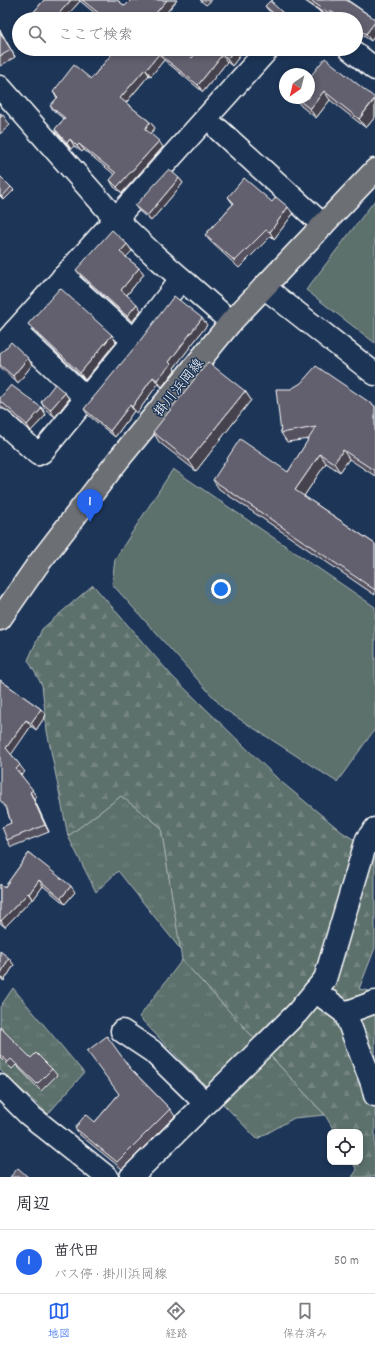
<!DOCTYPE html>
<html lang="ja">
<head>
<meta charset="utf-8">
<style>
  body { margin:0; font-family:Dekko,"Klee One",sans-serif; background:#f2f2f3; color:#2b2b33 }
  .controls { position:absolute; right:12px; bottom:12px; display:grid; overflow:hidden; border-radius:8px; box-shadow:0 2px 6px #0003 }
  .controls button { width:36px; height:36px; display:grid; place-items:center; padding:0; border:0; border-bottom:1px solid #e1e1e2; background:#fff; color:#2b2b33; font:20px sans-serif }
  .compass { position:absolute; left:279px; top:68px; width:36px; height:36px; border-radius:50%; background:#fff; box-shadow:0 2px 6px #0003; rotate:215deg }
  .you { position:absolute; left:221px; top:589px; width:14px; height:14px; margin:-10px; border:3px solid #fff; border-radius:50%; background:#1a73e8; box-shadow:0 0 0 6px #1a73e833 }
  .badge { display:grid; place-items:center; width:26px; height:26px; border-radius:50%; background:#2563eb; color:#fff; font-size:13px; font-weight:700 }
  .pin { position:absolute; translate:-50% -33px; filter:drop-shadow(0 1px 2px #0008) }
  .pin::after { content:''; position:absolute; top:21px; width:14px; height:12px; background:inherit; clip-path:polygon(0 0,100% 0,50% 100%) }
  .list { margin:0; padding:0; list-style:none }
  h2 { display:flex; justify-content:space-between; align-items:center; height:52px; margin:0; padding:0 16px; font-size:17px }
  h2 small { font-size:13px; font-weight:400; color:#7c7c81 }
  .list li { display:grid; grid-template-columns:26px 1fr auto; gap:12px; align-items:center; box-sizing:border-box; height:64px; padding:0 16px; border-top:1px solid #e1e1e2 }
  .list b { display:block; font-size:15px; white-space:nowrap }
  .list p { margin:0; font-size:13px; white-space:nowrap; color:#7c7c81 }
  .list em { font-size:13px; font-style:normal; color:#7c7c81 }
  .icon { flex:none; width:22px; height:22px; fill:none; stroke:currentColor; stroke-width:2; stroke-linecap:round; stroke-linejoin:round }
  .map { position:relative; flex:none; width:375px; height:1177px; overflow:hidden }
  .search { position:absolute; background:#fff; box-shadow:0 2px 6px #0003; left:12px; right:12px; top:12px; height:44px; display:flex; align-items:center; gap:10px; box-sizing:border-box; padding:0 14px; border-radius:22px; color:#7c7c81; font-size:15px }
  .sheet { height:116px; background:#fff }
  nav { display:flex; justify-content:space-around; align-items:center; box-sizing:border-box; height:56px; border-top:1px solid #e1e1e2; background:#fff; font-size:11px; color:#7c7c81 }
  nav a { display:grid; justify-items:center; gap:2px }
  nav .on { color:#2563eb }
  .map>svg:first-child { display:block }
  .grass { fill:url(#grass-tufts); stroke:#aeb8b6 }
  .forest { fill:url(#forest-firs); stroke:#aeb8b6 }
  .pitch { fill:#5c706c; stroke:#aeb8b6 }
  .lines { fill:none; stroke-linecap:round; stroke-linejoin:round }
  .minor-casing { stroke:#fff; stroke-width:25 }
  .major-casing { stroke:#fff; stroke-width:25 }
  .minor { stroke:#1d3557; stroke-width:22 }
  .major { stroke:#6c6f75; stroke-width:22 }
  .wall { fill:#54515f; stroke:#fff }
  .shaded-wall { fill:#45424d; stroke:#fff }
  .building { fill:#625e6e; stroke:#fff }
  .labels { text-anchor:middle; stroke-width:3; stroke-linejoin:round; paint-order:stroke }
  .street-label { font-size:14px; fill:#fff; stroke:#1d3557 }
</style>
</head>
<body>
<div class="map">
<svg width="375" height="1177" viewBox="0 0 375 1177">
  <defs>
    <pattern id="grass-tufts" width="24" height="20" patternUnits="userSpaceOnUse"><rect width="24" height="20" fill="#5c706c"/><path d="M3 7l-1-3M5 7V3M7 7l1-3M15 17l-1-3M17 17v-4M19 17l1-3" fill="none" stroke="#748582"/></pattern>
    <pattern id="forest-firs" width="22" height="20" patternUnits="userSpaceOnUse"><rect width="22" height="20" fill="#5c706c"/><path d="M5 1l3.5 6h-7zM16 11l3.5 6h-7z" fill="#748582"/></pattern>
  </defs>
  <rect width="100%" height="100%" fill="#1d3557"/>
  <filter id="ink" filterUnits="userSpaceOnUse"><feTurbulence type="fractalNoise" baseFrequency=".025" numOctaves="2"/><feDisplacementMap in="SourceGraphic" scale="8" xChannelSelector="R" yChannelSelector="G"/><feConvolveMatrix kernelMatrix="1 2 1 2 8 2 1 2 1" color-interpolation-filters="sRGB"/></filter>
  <g filter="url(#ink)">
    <!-- grass -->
    <g class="grass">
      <path d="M 121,796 L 161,827 L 181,950 L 118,871 L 96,892 L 68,836 Z"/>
      <path d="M 182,960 L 325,1115 L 294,1118 L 257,1139 L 139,1017 Z"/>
      <path d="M 13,988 L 84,1073 L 48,1114 L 0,1070 L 0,1007 Z"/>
    </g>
    <!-- forest -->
    <path class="forest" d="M 93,585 L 172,676 L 279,780 L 342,832 L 375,853 L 375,948 L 359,989 L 375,992 L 375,1177 L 352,1177 L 357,1170 L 352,1162 L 360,1162 L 360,1132 L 335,1132 L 325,1115 L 182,960 L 161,827 L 121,796 L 68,836 L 47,731 L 42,685 L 28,660 L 42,629 Z"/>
    <!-- pitch -->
    <g class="pitch">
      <path d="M 375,200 L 375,343 L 306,290 Z"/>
      <path d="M 173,469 L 375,607 L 375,729 L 337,782 L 224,709 L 112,584 L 115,559 Z"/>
    </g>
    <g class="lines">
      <!-- minor casing -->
      <g class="minor-casing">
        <g id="minor">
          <path d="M 284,0 L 311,19"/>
          <path d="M 350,49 L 375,69"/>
          <path d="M 0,87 L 115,218 L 153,254 L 231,322"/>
          <path d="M 219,130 L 323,225"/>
          <path d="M 63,277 L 134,341"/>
          <path d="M 264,287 L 375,374"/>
          <path d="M 15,331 L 86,398"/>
          <path d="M 0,348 L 268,49"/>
          <path d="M 0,420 L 38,454 L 42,452 L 136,338 L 181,279"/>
          <path d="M 315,991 L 345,1013 L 372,1083 L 375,1095"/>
          <path d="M 345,1013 L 375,1002"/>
          <path d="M 122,1031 L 152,1051 L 205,1103"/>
          <path d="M 0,1086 L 28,1114 L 107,1177"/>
          <path d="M 131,1177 L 297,1013 L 325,979 L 367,839 L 375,829"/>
        </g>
      </g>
      <!-- major casing -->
      <g class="major-casing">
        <path id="major" d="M 0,619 L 36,567 L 119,459 L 231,322 L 375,170"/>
      </g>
      <!-- minor -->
      <use href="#minor" class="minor"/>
      <!-- major -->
      <use href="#major" class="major"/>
    </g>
    <!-- wall -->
    <g class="wall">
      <path d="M 44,0 L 117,0 L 125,6 L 131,0 L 177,0 L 161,19 L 102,19 L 80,1 L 64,19 L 28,19 Z"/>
      <path d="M 200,0 L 212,0 L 206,5 Z"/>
      <path d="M 304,0 L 350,0 L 349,1 L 375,19 L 375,35 L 371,41 L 356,31 L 356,19 L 337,19 L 335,18 L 334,19 L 333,19 Z"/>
      <path d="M 265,6 L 284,15 L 281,19 L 279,19 L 268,10 Z"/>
      <path d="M 0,30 L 15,57 L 0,66 Z"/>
      <path d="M 116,49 L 192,58 L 199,49 L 245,49 L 232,66 L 227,62 L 203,92 L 164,60 L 151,76 L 149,75 L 126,103 L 150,122 L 155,128 L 150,134 L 163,147 L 122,193 L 114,187 L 110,180 L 115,175 L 84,150 L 82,152 L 74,146 L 71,149 L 60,136 L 55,129 L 64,119 L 55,112 L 50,106 L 57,98 L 53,92 L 91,79 Z"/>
      <path d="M 309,78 L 375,98 L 375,117 L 366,128 L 330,100 L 316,118 L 301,106 L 295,98 L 309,98 Z"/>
      <path d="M 0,113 L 3,115 L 10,125 L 0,134 Z"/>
      <path d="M 0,176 L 14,190 L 4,200 L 0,196 Z"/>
      <path d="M 179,178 L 183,183 L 151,221 L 139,211 L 135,206 Z"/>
      <path d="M 228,197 L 272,202 L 293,214 L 274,239 L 271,236 L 239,268 L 210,241 L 205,235 L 233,204 Z"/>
      <path d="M 127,244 L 132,251 L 126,257 L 139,268 L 144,274 L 127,295 L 141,310 L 132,322 L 81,276 L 76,270 Z"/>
      <path d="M 28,324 L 112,335 L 116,342 L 85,380 L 33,330 Z"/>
      <path d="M 207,325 L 174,368 L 175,370 L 162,387 L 158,384 L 137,413 L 134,411 L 115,437 L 88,415 L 84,409 Z"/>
      <path d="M 0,353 L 28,358 L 32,365 L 18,383 L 0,368 Z"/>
      <path d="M 245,391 L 251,400 L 196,471 L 159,442 L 153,432 Z"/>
      <path d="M 65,393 L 69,399 L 55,417 L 45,409 L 41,402 Z"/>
      <path d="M 0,398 L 42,408 L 46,415 L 31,431 L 8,411 L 2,408 L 0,404 Z"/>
      <path d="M 375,406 L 375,476 L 349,459 L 340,472 L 326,463 L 304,496 L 375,544 L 375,595 L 219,489 L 213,480 L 288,472 L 309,439 L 287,442 L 281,433 Z"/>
      <path d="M 0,680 L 41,709 L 46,715 L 36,730 L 31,726 L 11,754 L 25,772 L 21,775 L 37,797 L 34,799 L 49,832 L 11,847 L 7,840 L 11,823 L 7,810 Z"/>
      <path d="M 29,853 L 75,892 L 65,904 L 43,886 L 33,900 L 32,899 L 5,927 L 0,923 L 0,884 L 4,888 Z"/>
      <path d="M 0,951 L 14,965 L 4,981 L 0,978 Z"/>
      <path d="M 0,1027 L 31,1058 L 52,1069 L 57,1075 L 41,1091 L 16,1065 L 12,1069 L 0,1057 Z"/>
      <path d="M 130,1068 L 170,1109 L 175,1116 L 122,1169 L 80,1135 L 75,1128 L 95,1122 L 119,1094 Z"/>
    </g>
    <!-- shaded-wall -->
    <g class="shaded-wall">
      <path d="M 71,0 L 79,0 L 80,1 L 64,19 L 54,19 Z"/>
      <path d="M 167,0 L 177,0 L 161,19 L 159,19 L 155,14 Z"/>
      <path d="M 331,11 L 335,18 L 334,19 L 333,19 L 329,13 Z"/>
      <path d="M 282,12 L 284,15 L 281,19 L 279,19 L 278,17 Z"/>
      <path d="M 375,22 L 375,35 L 371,41 L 366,34 Z"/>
      <path d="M 0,30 L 15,57 L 11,50 L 0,32 Z"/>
      <path d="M 235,49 L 245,49 L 232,66 L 227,59 Z"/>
      <path d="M 159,54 L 164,60 L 151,76 L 146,70 Z"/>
      <path d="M 222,55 L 227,62 L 203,92 L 198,85 Z"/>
      <path d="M 145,69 L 149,75 L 124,105 L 120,98 Z"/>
      <path d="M 324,91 L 330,100 L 316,118 L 310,109 Z"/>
      <path d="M 375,99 L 375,117 L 366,128 L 359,119 Z"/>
      <path d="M 150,122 L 155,128 L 149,135 L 145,129 Z"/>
      <path d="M 70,139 L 74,146 L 71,149 L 67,143 Z"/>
      <path d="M 159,141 L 163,147 L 122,193 L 117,187 Z"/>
      <path d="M 79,144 L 84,150 L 82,152 L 77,146 Z"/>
      <path d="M 179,178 L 183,183 L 151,221 L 147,216 Z"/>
      <path d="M 288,207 L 293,214 L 274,239 L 270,232 Z"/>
      <path d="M 127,244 L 132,251 L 125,258 L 120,252 Z"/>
      <path d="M 139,268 L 144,274 L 125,297 L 121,290 Z"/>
      <path d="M 137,304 L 141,310 L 132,322 L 127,316 Z"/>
      <path d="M 202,318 L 207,325 L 174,368 L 175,370 L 162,387 L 157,380 L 169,362 Z"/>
      <path d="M 112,335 L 116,342 L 85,380 L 80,373 Z"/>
      <path d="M 28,358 L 32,365 L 18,383 L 13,376 Z"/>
      <path d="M 153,377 L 158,384 L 137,413 L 132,407 Z"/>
      <path d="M 245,391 L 251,400 L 196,471 L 189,461 Z"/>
      <path d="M 65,393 L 69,399 L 55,417 L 50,410 Z"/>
      <path d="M 130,405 L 134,411 L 115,437 L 110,431 Z"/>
      <path d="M 42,408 L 46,415 L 31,431 L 27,425 Z"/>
      <path d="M 343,450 L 349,459 L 340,472 L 334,463 Z"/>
      <path d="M 320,454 L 326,463 L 302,499 L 295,490 Z"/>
      <path d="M 41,709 L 46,715 L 36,730 L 31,723 Z"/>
      <path d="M 26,720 L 31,726 L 11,755 L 6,748 Z"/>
      <path d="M 30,792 L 34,799 L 49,832 L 45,825 Z"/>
      <path d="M 39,880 L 43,886 L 33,900 L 29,894 Z"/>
      <path d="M 71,886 L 75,892 L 65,904 L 61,898 Z"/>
      <path d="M 28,893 L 32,899 L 5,927 L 1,921 Z"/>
      <path d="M 9,958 L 14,965 L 4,981 L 0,975 Z"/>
    </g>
    <!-- building -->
    <g class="building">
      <path d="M 44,0 L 71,0 L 54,19 L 28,19 Z"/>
      <path d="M 82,0 L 117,0 L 125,6 L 131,0 L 167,0 L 155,14 L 161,19 L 104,19 L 105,18 Z"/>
      <path d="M 310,0 L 346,0 L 375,19 L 375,22 L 366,34 L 356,28 L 356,19 L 342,19 L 331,11 L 329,13 Z"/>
      <path d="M 270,1 L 282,12 L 278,17 L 265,6 Z"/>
      <path d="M 0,32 L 11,50 L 0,56 Z"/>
      <path d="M 116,49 L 182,49 L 192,58 L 199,49 L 235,49 L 227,59 L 222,55 L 198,85 L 159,54 L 146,70 L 145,69 L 120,98 L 150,122 L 145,129 L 159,141 L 117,187 L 110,180 L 116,173 L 79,144 L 77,146 L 70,139 L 67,143 L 55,129 L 65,118 L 50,106 L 58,97 L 53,92 L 74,65 L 91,79 Z"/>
      <path d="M 325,58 L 375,98 L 359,119 L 324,91 L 310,109 L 296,98 L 309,98 L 309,78 Z"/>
      <path d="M 0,113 L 3,115 L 0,118 Z"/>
      <path d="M 169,169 L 179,178 L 147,216 L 135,206 Z"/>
      <path d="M 0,176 L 11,187 L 2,197 L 0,195 Z"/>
      <path d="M 244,178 L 272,202 L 276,197 L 288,207 L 270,232 L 266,230 L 235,261 L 205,235 L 234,203 L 228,197 Z"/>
      <path d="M 112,230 L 127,244 L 120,252 L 139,268 L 121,290 L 137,304 L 127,316 L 76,270 Z"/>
      <path d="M 60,288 L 112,335 L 80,373 L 28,324 Z"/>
      <path d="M 174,296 L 202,318 L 169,362 L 171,364 L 157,380 L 153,377 L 132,407 L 130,405 L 110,431 L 84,409 L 139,342 Z"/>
      <path d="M 11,342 L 28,358 L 13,376 L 0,365 L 0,353 L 4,350 Z"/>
      <path d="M 208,362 L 245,391 L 189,461 L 153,432 Z"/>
      <path d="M 316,366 L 375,406 L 375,471 L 343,450 L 334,463 L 320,454 L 295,490 L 375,544 L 375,590 L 213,480 L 240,439 L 288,472 L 316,427 L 281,433 L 276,389 L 291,389 L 301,383 Z"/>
      <path d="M 55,384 L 65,393 L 50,410 L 41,402 Z"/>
      <path d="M 11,385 L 42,408 L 27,425 L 4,404 L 0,402 L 0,398 Z"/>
      <path d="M 0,680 L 41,709 L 31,723 L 26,720 L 6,748 L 20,765 L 16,769 L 33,790 L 30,792 L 45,825 L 7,840 L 2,827 L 11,823 L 7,809 L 0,800 Z"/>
      <path d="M 29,853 L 71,886 L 61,898 L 39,880 L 29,894 L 28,893 L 1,921 L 0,920 L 0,884 L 4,888 Z"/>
      <path d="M 0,951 L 9,958 L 0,975 Z"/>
      <path d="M 0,1027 L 31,1058 L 36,1053 L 52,1069 L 37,1084 L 11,1059 L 8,1062 L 0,1055 Z"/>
      <path d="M 107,1036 L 130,1068 L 170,1109 L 117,1162 L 75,1128 L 86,1114 L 95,1122 L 119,1094 L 87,1051 Z"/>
      <path d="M 18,1168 L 28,1177 L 10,1177 Z"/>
    </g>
  </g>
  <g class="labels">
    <!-- street labels -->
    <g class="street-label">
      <text transform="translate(178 387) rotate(-51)" y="5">掛川浜岡線</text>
    </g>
  </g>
</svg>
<div class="controls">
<button><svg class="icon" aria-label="locate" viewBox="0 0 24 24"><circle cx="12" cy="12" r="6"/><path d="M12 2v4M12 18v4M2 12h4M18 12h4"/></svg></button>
</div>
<svg class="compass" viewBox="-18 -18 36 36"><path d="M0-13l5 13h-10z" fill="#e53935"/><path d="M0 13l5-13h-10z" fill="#7c7c81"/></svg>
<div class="you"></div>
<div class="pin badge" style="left:90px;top:522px">1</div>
<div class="search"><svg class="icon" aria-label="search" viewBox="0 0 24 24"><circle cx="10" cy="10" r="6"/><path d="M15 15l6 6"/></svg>ここで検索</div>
</div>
<section class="sheet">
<h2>周辺<small></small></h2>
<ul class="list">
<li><span class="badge">1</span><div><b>苗代田</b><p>バス停 · 掛川浜岡線</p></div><em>50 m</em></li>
</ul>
</section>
<nav>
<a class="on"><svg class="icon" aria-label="map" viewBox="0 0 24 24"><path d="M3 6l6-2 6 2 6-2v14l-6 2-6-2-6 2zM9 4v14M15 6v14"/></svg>地図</a>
<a><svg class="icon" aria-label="directions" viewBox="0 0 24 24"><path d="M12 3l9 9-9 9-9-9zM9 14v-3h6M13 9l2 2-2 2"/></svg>経路</a>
<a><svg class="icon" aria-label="saved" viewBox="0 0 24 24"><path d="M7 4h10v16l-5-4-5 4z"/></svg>保存済み</a>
</nav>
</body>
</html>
